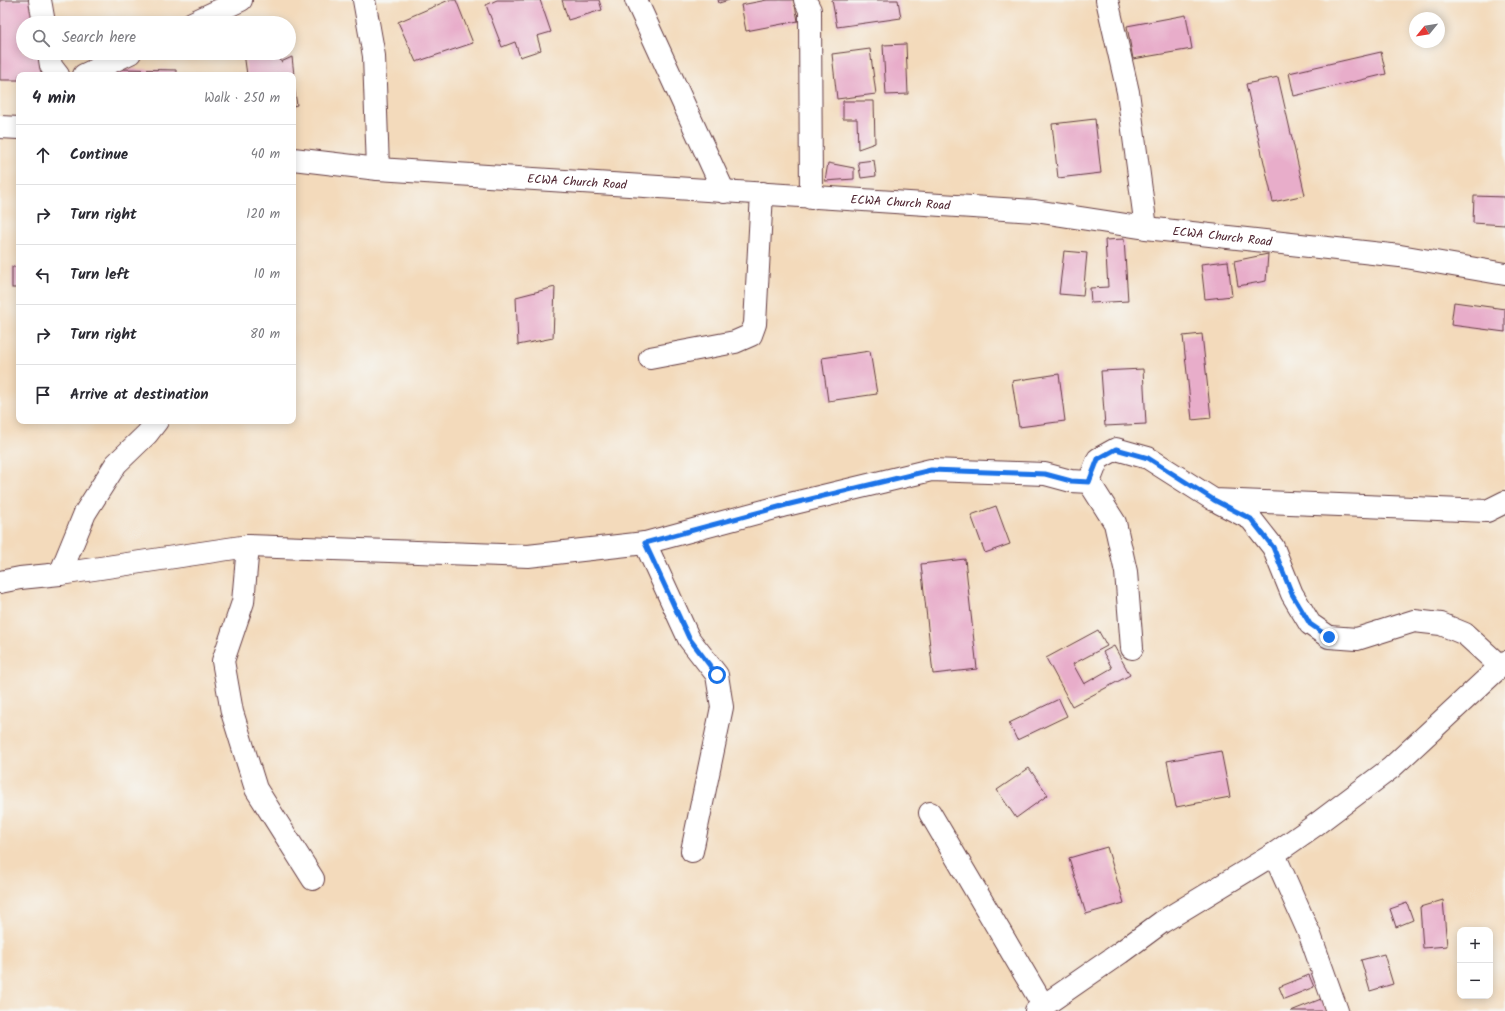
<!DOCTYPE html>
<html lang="en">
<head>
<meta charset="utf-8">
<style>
  body { margin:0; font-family:Kalam,sans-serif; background:#f2f2f3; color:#2b2b33 }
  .controls { position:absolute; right:12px; bottom:12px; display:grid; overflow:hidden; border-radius:8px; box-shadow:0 2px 10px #0003 }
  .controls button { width:36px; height:36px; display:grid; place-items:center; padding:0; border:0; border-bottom:1px solid #e1e1e2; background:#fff; color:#2b2b33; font:20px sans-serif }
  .compass { position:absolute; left:1409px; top:12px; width:36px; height:36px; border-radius:50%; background:#fff; box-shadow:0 2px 10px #0003; rotate:240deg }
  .stop { position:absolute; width:12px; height:12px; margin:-9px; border:3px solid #1a73e8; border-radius:50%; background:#fff }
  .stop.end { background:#1a73e8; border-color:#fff; box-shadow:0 1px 4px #0008 }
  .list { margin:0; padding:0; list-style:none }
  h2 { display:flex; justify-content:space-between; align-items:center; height:52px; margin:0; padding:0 16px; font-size:17px }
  h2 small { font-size:13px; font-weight:400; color:#7c7c81 }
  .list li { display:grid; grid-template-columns:26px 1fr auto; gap:12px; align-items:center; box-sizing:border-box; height:60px; padding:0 16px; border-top:1px solid #e1e1e2 }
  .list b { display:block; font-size:15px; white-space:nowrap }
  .list em { font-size:13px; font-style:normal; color:#7c7c81 }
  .icon { flex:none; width:22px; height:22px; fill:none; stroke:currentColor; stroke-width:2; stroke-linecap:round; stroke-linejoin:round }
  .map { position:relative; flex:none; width:1505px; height:1011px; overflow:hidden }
  .search { position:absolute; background:#fff; box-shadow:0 2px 10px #0003; left:16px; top:16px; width:280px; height:44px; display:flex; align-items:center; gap:10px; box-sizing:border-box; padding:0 14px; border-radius:22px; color:#7c7c81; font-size:15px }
  .panel { position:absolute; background:#fff; box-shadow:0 2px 10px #0003; left:16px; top:72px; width:280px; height:352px; border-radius:8px }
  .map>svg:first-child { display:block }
  .building { fill:#e8adca }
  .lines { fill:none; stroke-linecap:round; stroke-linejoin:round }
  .minor-casing { stroke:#633b41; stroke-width:24 }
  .minor { stroke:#fff; stroke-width:22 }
  .route { stroke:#1a73e8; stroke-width:5 }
  .labels { text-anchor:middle; stroke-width:3.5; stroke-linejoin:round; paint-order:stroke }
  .street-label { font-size:12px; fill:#4a1f2b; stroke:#f6f6f2 }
</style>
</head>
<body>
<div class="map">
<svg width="1505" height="1011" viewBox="0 0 1505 1011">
  <rect width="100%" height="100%" fill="#f6f6f2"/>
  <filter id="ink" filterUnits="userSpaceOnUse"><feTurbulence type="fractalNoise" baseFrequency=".025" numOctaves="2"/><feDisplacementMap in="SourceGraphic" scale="8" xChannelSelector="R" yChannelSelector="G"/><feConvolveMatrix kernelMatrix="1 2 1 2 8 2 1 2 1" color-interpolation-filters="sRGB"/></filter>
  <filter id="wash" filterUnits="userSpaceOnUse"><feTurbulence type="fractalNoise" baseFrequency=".012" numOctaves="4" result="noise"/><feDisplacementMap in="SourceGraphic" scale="16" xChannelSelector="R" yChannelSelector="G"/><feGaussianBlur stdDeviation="0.9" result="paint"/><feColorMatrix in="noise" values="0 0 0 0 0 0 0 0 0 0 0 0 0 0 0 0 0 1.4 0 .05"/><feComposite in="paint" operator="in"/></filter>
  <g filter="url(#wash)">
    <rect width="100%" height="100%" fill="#f3dabb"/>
    <g id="blocks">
      <!-- building -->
      <g class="building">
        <path d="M 0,0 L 34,0 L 36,23 L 23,23 L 23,53 L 40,53 L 42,75 L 19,75 L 19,80 L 0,80 Z"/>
        <path d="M 449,0 L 456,0 L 473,43 L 416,62 L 398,22 Z"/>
        <path d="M 497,0 L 540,0 L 551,32 L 537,36 L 541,50 L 520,57 L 515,42 L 502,47 L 486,5 Z"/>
        <path d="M 562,0 L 599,0 L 602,10 L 568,20 Z"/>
        <path d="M 718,0 L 729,0 L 719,3 Z"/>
        <path d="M 767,0 L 794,0 L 798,21 L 746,31 L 741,5 Z"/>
        <path d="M 832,0 L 898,0 L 901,18 L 837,27 Z"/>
        <path d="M 1186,15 L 1192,49 L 1133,59 L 1127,26 Z"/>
        <path d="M 906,44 L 908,94 L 886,95 L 883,45 Z"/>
        <path d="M 870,49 L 876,94 L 837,99 L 832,54 Z"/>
        <path d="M 1381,52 L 1386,74 L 1294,96 L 1289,73 Z"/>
        <path d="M 244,53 L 280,53 L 281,62 L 292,57 L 294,75 L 247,75 Z"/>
        <path d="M 117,69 L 176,70 L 176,75 L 117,75 Z"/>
        <path d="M 1278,77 L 1305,195 L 1273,202 L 1246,84 Z"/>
        <path d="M 293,80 L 297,105 L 293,106 Z"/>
        <path d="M 843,101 L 874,101 L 875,143 L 858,149 L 857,119 L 843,119 Z"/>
        <path d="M 1095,119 L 1101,173 L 1058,178 L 1052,124 Z"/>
        <path d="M 874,160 L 876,176 L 861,178 L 858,162 Z"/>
        <path d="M 828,163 L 854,168 L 854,179 L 825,181 Z"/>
        <path d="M 1474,196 L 1505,197 L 1505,225 L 1473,223 Z"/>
        <path d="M 1124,239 L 1128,301 L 1091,303 L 1090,288 L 1108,287 L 1105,240 Z"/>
        <path d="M 1064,251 L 1087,253 L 1083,296 L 1059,294 Z"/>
        <path d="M 1268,254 L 1266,281 L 1238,286 L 1234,261 Z"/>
        <path d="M 1228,261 L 1232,296 L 1205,299 L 1201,264 Z"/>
        <rect x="12" y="267" width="7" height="21"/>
        <path d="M 555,287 L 553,338 L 518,345 L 516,297 Z"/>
        <path d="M 1454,302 L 1505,309 L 1505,332 L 1451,325 Z"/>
        <path d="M 1202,334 L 1211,418 L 1192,420 L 1183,336 Z"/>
        <path d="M 870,351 L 877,394 L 828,401 L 822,358 Z"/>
        <path d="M 1143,369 L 1146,424 L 1105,426 L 1101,371 Z"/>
        <path d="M 1059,374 L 1065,421 L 1019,427 L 1012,381 Z"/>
        <path d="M 996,506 L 1010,544 L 985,553 L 971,515 Z"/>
        <path d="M 965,559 L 977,669 L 933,674 L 921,564 Z"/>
        <path d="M 1098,630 L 1107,646 L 1073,664 L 1084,684 L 1112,668 L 1103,652 L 1114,646 L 1130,675 L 1072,706 L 1046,658 Z"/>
        <path d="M 1059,699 L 1067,716 L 1017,740 L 1009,723 Z"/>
        <path d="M 1221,751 L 1230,797 L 1176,807 L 1167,761 Z"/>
        <path d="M 1029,768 L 1048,795 L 1016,818 L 997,790 Z"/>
        <path d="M 1107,847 L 1124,903 L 1086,914 L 1069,858 Z"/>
        <path d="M 1443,900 L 1447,946 L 1423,948 L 1420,907 Z"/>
        <path d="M 1407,903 L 1413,920 L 1396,927 L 1390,909 Z"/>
        <path d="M 1384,954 L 1393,984 L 1370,991 L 1361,960 Z"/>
        <path d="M 1309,975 L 1314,987 L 1284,999 L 1279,987 Z"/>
        <path d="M 1321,999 L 1327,1011 L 1291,1011 Z"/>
      </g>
    </g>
  </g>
  <g filter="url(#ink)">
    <use href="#blocks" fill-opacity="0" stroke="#633b41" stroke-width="1"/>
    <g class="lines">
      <!-- minor casing -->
      <g class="minor-casing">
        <g id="minor">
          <path d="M 40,0 L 44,23"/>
          <path d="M 364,0 L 374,56 L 378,169"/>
          <path d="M 636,0 L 724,192"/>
          <path d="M 805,0 L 810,10 L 811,198"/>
          <path d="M 1107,0 L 1128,92 L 1146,228"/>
          <path d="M 192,23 L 241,0"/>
          <path d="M 49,53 L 51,66 L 58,75"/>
          <path d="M 84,75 L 130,53"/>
          <path d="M 0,127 L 19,128"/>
          <path id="s1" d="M 293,159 L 378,169 L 1035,211 L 1146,228 L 1400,256 L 1505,274"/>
          <path d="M 650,358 L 735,342 L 751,335 L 755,324 L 762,193"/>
          <path d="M 1089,482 L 1098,459 L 1116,449 L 1148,458 L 1214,500 L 1487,511 L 1505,502"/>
          <path d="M 1220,503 L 1251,519 L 1273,547 L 1292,594 L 1310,624 L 1329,637 L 1357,639 L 1414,621 L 1441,624 L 1465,634 L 1500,666"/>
          <path d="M 645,543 L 689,639 L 717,675 L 722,707 L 692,851"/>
          <path d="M 248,546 L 243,602 L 223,661 L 232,712 L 256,789 L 313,879"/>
          <path d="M 60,574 L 85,513 L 116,464 L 147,434 L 157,421"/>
          <path d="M 0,582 L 20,578 L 60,574 L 248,546 L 528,556 L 645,543 L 786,505 L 931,470 L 1045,474 L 1071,481 L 1089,482 L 1115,523 L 1126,572 L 1132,648"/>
          <path d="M 930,813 L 1043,1005"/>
          <path d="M 1274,854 L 1310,935 L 1337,1011"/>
          <path d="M 1036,1011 L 1120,953 L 1162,922 L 1274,854 L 1314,826 L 1391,768 L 1505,662"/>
        </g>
      </g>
      <!-- minor -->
      <use href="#minor" class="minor"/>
    </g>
  </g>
  <g class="lines" filter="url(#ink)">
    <!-- route -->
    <path class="route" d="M 717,675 L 689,638 L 645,543 L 786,505 L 931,470 L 1045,474 L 1071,481 L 1089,482 L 1098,459 L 1116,449 L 1148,458 L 1214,500 L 1251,519 L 1273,547 L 1292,594 L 1310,624 L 1329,637"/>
  </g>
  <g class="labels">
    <!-- street labels -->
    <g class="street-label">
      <text dy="4" stroke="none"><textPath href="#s1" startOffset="285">ECWA Church Road</textPath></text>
      <text dy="4" stroke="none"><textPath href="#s1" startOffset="609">ECWA Church Road</textPath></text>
      <text dy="4" stroke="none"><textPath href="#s1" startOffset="933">ECWA Church Road</textPath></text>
    </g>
  </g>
</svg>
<div class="controls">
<button>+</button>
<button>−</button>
</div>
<svg class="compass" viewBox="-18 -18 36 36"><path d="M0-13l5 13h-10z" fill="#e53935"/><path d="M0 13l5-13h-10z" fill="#7c7c81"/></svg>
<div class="stop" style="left:717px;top:675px"></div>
<div class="stop end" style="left:1329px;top:637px"></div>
<div class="search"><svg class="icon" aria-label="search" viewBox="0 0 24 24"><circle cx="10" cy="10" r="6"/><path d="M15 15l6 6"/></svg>Search here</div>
<section class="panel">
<h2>4 min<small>Walk · 250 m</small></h2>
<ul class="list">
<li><svg class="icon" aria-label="ahead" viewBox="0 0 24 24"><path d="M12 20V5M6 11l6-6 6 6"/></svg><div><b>Continue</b></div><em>40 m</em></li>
<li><svg class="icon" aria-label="right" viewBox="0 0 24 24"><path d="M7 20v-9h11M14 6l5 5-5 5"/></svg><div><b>Turn right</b></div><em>120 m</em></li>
<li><svg class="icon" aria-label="left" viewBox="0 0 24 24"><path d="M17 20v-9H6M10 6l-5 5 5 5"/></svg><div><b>Turn left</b></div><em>10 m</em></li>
<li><svg class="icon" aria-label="right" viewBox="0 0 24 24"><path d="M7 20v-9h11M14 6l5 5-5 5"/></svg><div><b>Turn right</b></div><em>80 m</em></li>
<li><svg class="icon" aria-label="arrive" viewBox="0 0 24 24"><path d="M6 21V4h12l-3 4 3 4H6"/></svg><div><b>Arrive at destination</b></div></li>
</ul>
</section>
</div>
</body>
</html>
